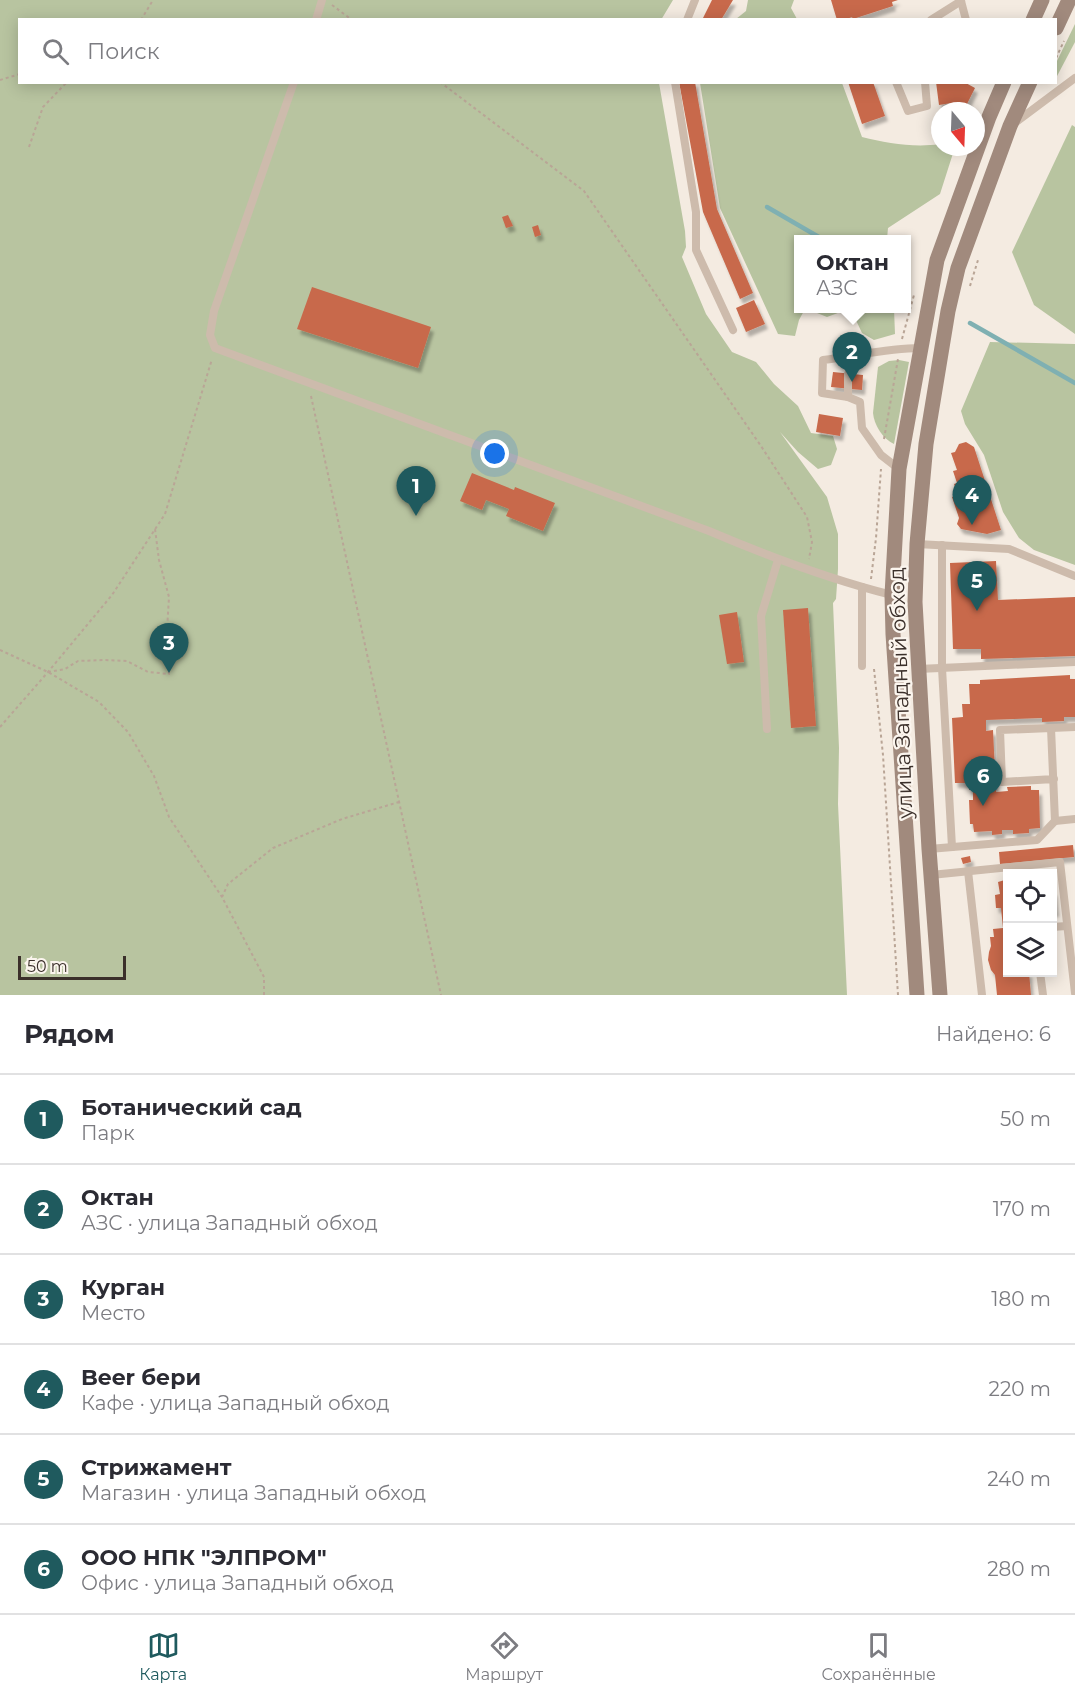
<!DOCTYPE html>
<html lang="ru">
<head>
<meta charset="utf-8">
<style>
  body { margin:0; font-family:Montserrat,sans-serif; background:#f2f2f3; color:#2b2b33 }
  .controls { position:absolute; right:18px; bottom:18px; display:grid; overflow:hidden; border-radius:0px; box-shadow:0 3px 15px #0003 }
  .controls button { width:54px; height:54px; display:grid; place-items:center; padding:0; border:0; border-bottom:2px solid #e1e1e2; background:#fff; color:#2b2b33; font:30px sans-serif }
  .compass { position:absolute; left:931px; top:102px; width:54px; height:54px; border-radius:50%; background:#fff; box-shadow:0 3px 15px #0003; rotate:161deg }
  .scale { position:absolute; left:18px; bottom:15px; width:108px; box-sizing:border-box; padding-left:6px; border:3px solid #3b302b; border-top:0; font-size:16px; line-height:21px; white-space:nowrap; color:#3b302b; -webkit-text-stroke:4px #fbf5ee; paint-order:stroke }
  .you { position:absolute; left:495px; top:454px; width:21px; height:21px; margin:-15px; border:4px solid #fff; border-radius:50%; background:#1a73e8; box-shadow:0 0 0 9px #1a73e833 }
  .badge { display:grid; place-items:center; width:39px; height:39px; border-radius:50%; background:#1f5a5e; color:#fff; font-size:20px; font-weight:700 }
  .pin { position:absolute; translate:-50% -50px; filter:drop-shadow(0 2px 3px #0008) }
  .pin::after { content:''; position:absolute; top:32px; width:21px; height:18px; background:inherit; clip-path:polygon(0 0,100% 0,50% 100%) }
  .popup { position:absolute; left:794px; top:235px; width:117px; height:78px; box-sizing:border-box; display:grid; place-content:center; border-radius:0px; background:#fff; filter:drop-shadow(0 2px 4px #0005); font-size:20px; white-space:nowrap; color:#7c7c81 }
  .popup b { font-size:22px; color:#2b2b33 }
  .popup::after { content:''; position:absolute; left:50%; top:100%; margin-left:-12px; border:12px solid transparent; border-top-color:#fff }
  .list { margin:0; padding:0; list-style:none }
  h2 { display:flex; justify-content:space-between; align-items:center; height:78px; margin:0; padding:0 24px; font-size:26px }
  h2 small { font-size:20px; font-weight:400; color:#7c7c81 }
  .list li { display:grid; grid-template-columns:39px 1fr auto; gap:18px; align-items:center; box-sizing:border-box; height:90px; padding:0 24px; border-top:2px solid #e1e1e2 }
  .list b { display:block; font-size:22px; white-space:nowrap }
  .list p { margin:0; font-size:20px; white-space:nowrap; color:#7c7c81 }
  .list em { font-size:20px; font-style:normal; color:#7c7c81 }
  .icon { flex:none; width:33px; height:33px; fill:none; stroke:currentColor; stroke-width:2; stroke-linecap:round; stroke-linejoin:round }
  .map { position:relative; flex:none; width:1075px; height:995px; overflow:hidden }
  .search { position:absolute; background:#fff; box-shadow:0 3px 15px #0003; left:18px; right:18px; top:18px; height:66px; display:flex; align-items:center; gap:15px; box-sizing:border-box; padding:0 21px; border-radius:0px; color:#7c7c81; font-size:22px }
  .sheet { height:618px; background:#fff }
  nav { display:flex; justify-content:space-around; align-items:center; box-sizing:border-box; height:84px; border-top:2px solid #e1e1e2; background:#fff; font-size:16px; color:#7c7c81 }
  nav a { display:grid; justify-items:center; gap:3px }
  nav .on { color:#1f5a5e }
  .map>svg:first-child { display:block }
  .green { fill:#b8c4a0 }
  .lines { fill:none; stroke-linecap:round; stroke-linejoin:round }
  .stream { stroke:#7fb0b2; stroke-width:4.5 }
  .building { fill:#c8694b; filter:url(#shadow) }
  .path { stroke:#b9a596; stroke-width:2; stroke-dasharray:3 3; stroke-linecap:butt }
  .service { stroke:#cdbbac; stroke-width:8 }
  .secondary { stroke:#a18a7d; stroke-width:15 }
  .labels { text-anchor:middle; stroke-width:4.5; stroke-linejoin:round; paint-order:stroke }
  .street-label { font-size:21px; fill:#3b302b; stroke:#fbf5ee }
</style>
</head>
<body>
<div class="map">
<svg width="1075" height="995" viewBox="0 0 1075 995">
  <defs>
    <filter id="shadow"><feDropShadow dx="3" dy="5" stdDeviation="1.5" flood-color="#0004"/></filter>
  </defs>
  <rect width="100%" height="100%" fill="#f4ebe1"/>
  <!-- green -->
  <g class="green">
    <path d="M 0,0 L 673,0 L 661,20 L 20,20 L 20,82 L 659,83 L 685,231 L 686,247 L 682,257 L 706,314 L 732,352 L 756,362 L 774,384 L 798,406 L 811,433 L 833,436 L 837,449 L 831,465 L 818,469 L 798,452 L 780,432 L 827,497 L 838,534 L 838,569 L 836,599 L 833,603 L 839,748 L 838,804 L 847,995 L 0,995 Z"/>
    <path d="M 748,0 L 794,0 L 791,8 L 797,19 L 736,19 L 746,11 Z"/>
    <path d="M 1075,24 L 1075,42 L 1056,78 L 1056,63 Z"/>
    <path d="M 700,83 L 842,83 L 862,137 C 887,143 914,148 940,144 L 940,147 L 955,147 L 940,194 L 888,228 L 887,239 L 798,240 L 798,308 L 805,309 L 799,320 L 795,336 L 778,334 L 720,208 Z"/>
    <path d="M 1072,125 L 1075,127 L 1075,334 L 1034,305 L 1012,252 Z"/>
    <path d="M 813,309 L 894,309 L 895,334 L 874,340 L 862,333 L 854,316 L 846,310 L 827,317 L 817,313 Z"/>
    <path d="M 990,342 L 1075,344 L 1075,565 L 1034,550 L 1019,538 L 1003,512 L 984,455 L 965,424 L 961,411 Z"/>
    <path d="M 899,360 L 909,362 L 894,444 C 883,439 874,425 873,413 L 878,367 L 889,361 Z"/>
  </g>
  <g class="lines">
    <!-- stream -->
    <g class="stream">
      <path d="M 767,207 L 824,240"/>
      <path d="M 970,323 L 1075,383"/>
    </g>
  </g>
  <!-- building -->
  <g class="building">
    <path d="M 712,0 L 733,0 L 721,20 L 702,20 Z"/>
    <path d="M 831,0 L 898,0 L 892,2 L 893,6 L 853,19 L 852,17 L 844,20 L 837,20 Z"/>
    <path d="M 679,82 L 695,82 L 717,209 L 753,293 L 740,299 L 703,212 Z"/>
    <path d="M 848,82 L 873,82 L 885,116 L 862,124 Z"/>
    <path d="M 936,82 L 964,82 L 975,88 L 964,110 L 951,103 L 939,105 Z"/>
    <path d="M 508,215 L 513,226 L 506,228 L 502,217 Z"/>
    <path d="M 538,225 L 541,235 L 535,237 L 532,227 Z"/>
    <path d="M 312,287 L 431,327 L 418,368 L 297,329 Z"/>
    <path d="M 754,300 L 765,324 L 746,332 L 736,308 Z"/>
    <path d="M 833,372 L 863,375 L 862,390 L 831,387 Z"/>
    <path d="M 819,414 L 843,418 L 840,436 L 816,432 Z"/>
    <path d="M 966,442 L 974,447 L 1001,530 L 987,534 L 961,529 L 957,524 L 959,518 L 952,497 L 958,495 L 954,484 L 957,483 L 953,471 L 957,470 L 951,453 L 955,452 L 959,444 Z"/>
    <path d="M 472,473 L 514,490 L 515,487 L 555,503 L 543,531 L 506,516 L 509,509 L 486,500 L 482,510 L 460,501 Z"/>
    <path d="M 996,561 L 998,600 L 1075,597 L 1075,656 L 981,659 L 981,649 L 953,649 L 950,563 Z"/>
    <path d="M 808,608 L 816,726 L 791,728 L 783,610 Z"/>
    <path d="M 737,612 L 744,662 L 727,664 L 719,615 Z"/>
    <path d="M 1070,675 L 1070,679 L 1075,679 L 1075,717 L 1064,717 L 1064,721 L 1042,722 L 1042,718 L 986,720 L 986,731 L 993,730 L 996,792 L 1008,791 L 1007,787 L 1031,786 L 1031,790 L 1039,790 L 1040,828 L 1029,829 L 1029,833 L 1013,834 L 1013,830 L 1002,830 L 1002,834 L 992,835 L 992,831 L 974,832 L 973,824 L 970,824 L 969,800 L 973,800 L 973,789 L 969,790 L 969,783 L 955,783 L 952,718 L 963,717 L 962,704 L 970,704 L 969,684 L 980,684 L 980,680 Z"/>
    <path d="M 1073,845 L 1074,857 L 1000,864 L 999,852 Z"/>
    <path d="M 970,856 L 971,862 L 963,864 L 961,858 Z"/>
    <path d="M 1008,879 L 1008,972 L 1029,972 L 1031,995 L 997,995 L 995,975 L 991,970 L 988,960 L 989,952 L 991,946 L 990,937 L 994,937 L 993,929 L 1003,928 L 1001,908 L 996,908 L 995,895 L 1000,894 L 998,882 Z"/>
    <path d="M 1052,891 L 1054,891 L 1056,912 L 1052,912 Z"/>
  </g>
  <g class="lines">
    <!-- path -->
    <g class="path">
      <path d="M 332,5 L 352,20"/>
      <path d="M 141,20 L 153,0"/>
      <path d="M 1056,58 L 1064,41"/>
      <path d="M 0,80 L 20,74"/>
      <path d="M 440,82 L 584,191 L 761,446 L 807,517 L 812,542 L 809,559"/>
      <path d="M 29,147 L 43,107 L 67,82"/>
      <path d="M 970,286 L 978,260"/>
      <path d="M 902,339 L 914,295"/>
      <path d="M 311,396 L 441,995"/>
      <path d="M 884,439 L 898,359"/>
      <path d="M 871,579 L 876,538 L 881,469"/>
      <path d="M 0,650 L 48,672 L 99,702 L 128,732 L 154,776 L 169,817 L 222,897"/>
      <path d="M 874,669 L 883,755 L 898,995"/>
      <path d="M 48,672 L 65,669 L 78,661 L 105,660 L 127,661 L 148,672 L 169,674 L 166,646 L 169,597 L 159,560 L 155,529"/>
      <path d="M 0,727 L 48,672 L 112,595 L 165,514 L 212,359"/>
      <path d="M 264,995 L 264,977 L 222,897 L 228,884 L 273,848 L 342,819 L 399,802"/>
    </g>
    <!-- service -->
    <g class="service">
      <path d="M 961,1 L 966,20"/>
      <path d="M 316,20 L 322,0"/>
      <path d="M 687,20 L 695,0"/>
      <path d="M 931,20 L 961,1 L 960,0"/>
      <path d="M 294,82 L 214,311 L 210,335 L 215,348 L 709,531 C 770,557 828,579 892,595"/>
      <path d="M 675,82 L 696,212 L 696,250 L 733,330"/>
      <path d="M 896,82 L 908,111 L 927,106 L 925,82"/>
      <path d="M 1016,122 L 1075,78"/>
      <path d="M 848,397 L 848,374 L 858,356"/>
      <path d="M 899,469 L 881,455 L 862,428 L 860,402 L 848,397 L 822,393 L 823,360 C 856,356 888,348 920,348"/>
      <path d="M 917,544 L 1009,549 L 1075,576"/>
      <path d="M 942,545 L 942,668 L 952,847"/>
      <path d="M 862,587 L 862,666"/>
      <path d="M 918,669 L 1075,662"/>
      <path d="M 1051,728 L 1075,727"/>
      <path d="M 767,729 L 761,616 L 778,560"/>
      <path d="M 1055,821 L 1075,819"/>
      <path d="M 929,849 L 1037,840 L 1055,821 L 1051,728 L 1000,730 L 1002,782 L 1054,779"/>
      <path d="M 968,871 L 982,995"/>
      <path d="M 931,875 L 1060,862 L 1075,993"/>
      <path d="M 1052,927 L 1067,926"/>
      <path d="M 1040,972 L 1043,995"/>
    </g>
    <!-- secondary -->
    <g class="secondary">
      <path d="M 1033,20 L 1042,0"/>
      <path d="M 1056,28 L 1069,0"/>
      <path d="M 917,995 L 893,634 L 892,595 L 899,469 L 937,260 L 989,117 L 1004,82"/>
      <path d="M 940,995 L 929,849 L 915,602 L 917,544 L 926,444 L 948,311 L 958,268 L 1010,126 L 1030,82"/>
    </g>
  </g>
  <g class="labels">
    <!-- street labels -->
    <g class="street-label">
      <text transform="translate(901 693) rotate(-92)" y="7">улица Западный обход</text>
    </g>
  </g>
</svg>
<div class="controls">
<button><svg class="icon" aria-label="locate" viewBox="0 0 24 24"><circle cx="12" cy="12" r="6"/><path d="M12 2v4M12 18v4M2 12h4M18 12h4"/></svg></button>
<button><svg class="icon" aria-label="layers" viewBox="0 0 24 24"><path d="M12 4l9 5-9 5-9-5zM3 14l9 5 9-5"/></svg></button>
</div>
<svg class="compass" viewBox="-18 -18 36 36"><path d="M0-13l5 13h-10z" fill="#e53935"/><path d="M0 13l5-13h-10z" fill="#7c7c81"/></svg>
<div class="scale">50 m</div>
<div class="you"></div>
<div class="pin badge" style="left:416px;top:516px">1</div>
<div class="pin badge" style="left:852px;top:382px">2</div>
<div class="popup"><b>Октан</b>АЗС</div>
<div class="pin badge" style="left:169px;top:673px">3</div>
<div class="pin badge" style="left:972px;top:525px">4</div>
<div class="pin badge" style="left:977px;top:611px">5</div>
<div class="pin badge" style="left:983px;top:806px">6</div>
<div class="search"><svg class="icon" aria-label="search" viewBox="0 0 24 24"><circle cx="10" cy="10" r="6"/><path d="M15 15l6 6"/></svg>Поиск</div>
</div>
<section class="sheet">
<h2>Рядом<small>Найдено: 6</small></h2>
<ul class="list">
<li><span class="badge">1</span><div><b>Ботанический сад</b><p>Парк</p></div><em>50 m</em></li>
<li><span class="badge">2</span><div><b>Октан</b><p>АЗС · улица Западный обход</p></div><em>170 m</em></li>
<li><span class="badge">3</span><div><b>Курган</b><p>Место</p></div><em>180 m</em></li>
<li><span class="badge">4</span><div><b>Beer бери</b><p>Кафе · улица Западный обход</p></div><em>220 m</em></li>
<li><span class="badge">5</span><div><b>Стрижамент</b><p>Магазин · улица Западный обход</p></div><em>240 m</em></li>
<li><span class="badge">6</span><div><b>ООО НПК &quot;ЭЛПРОМ&quot;</b><p>Офис · улица Западный обход</p></div><em>280 m</em></li>
</ul>
</section>
<nav>
<a class="on"><svg class="icon" aria-label="map" viewBox="0 0 24 24"><path d="M3 6l6-2 6 2 6-2v14l-6 2-6-2-6 2zM9 4v14M15 6v14"/></svg>Карта</a>
<a><svg class="icon" aria-label="directions" viewBox="0 0 24 24"><path d="M12 3l9 9-9 9-9-9zM9 14v-3h6M13 9l2 2-2 2"/></svg>Маршрут</a>
<a><svg class="icon" aria-label="saved" viewBox="0 0 24 24"><path d="M7 4h10v16l-5-4-5 4z"/></svg>Сохранённые</a>
</nav>
</body>
</html>
